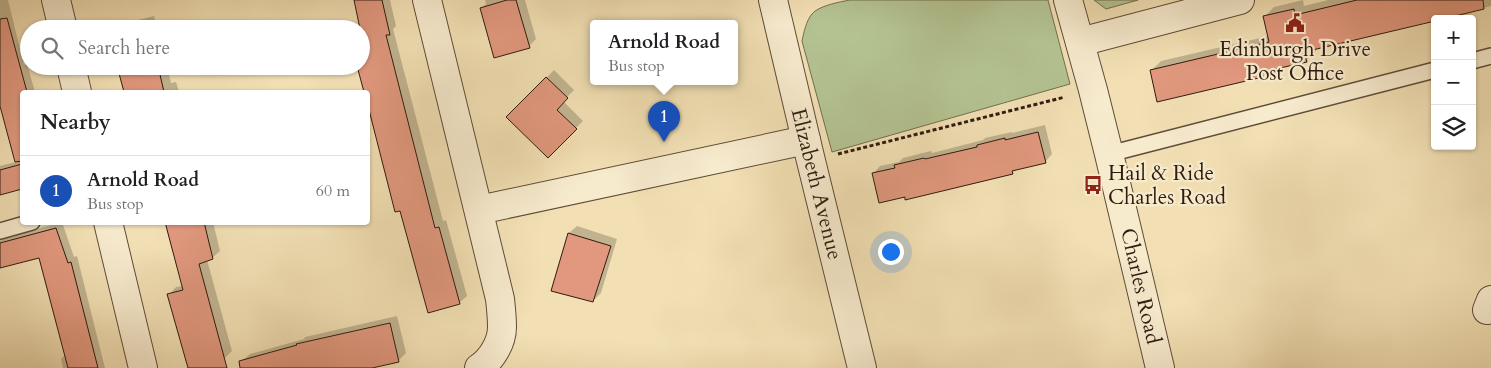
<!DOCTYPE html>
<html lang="en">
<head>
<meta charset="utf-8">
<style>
  body { margin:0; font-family:Cardo,serif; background:#f2f2f2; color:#202124 }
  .controls { position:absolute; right:15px; top:15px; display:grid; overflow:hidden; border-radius:5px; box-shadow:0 1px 4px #0004 }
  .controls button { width:45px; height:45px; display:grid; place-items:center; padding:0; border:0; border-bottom:1px solid #e0e0e0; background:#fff; color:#202124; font:25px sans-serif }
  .you { position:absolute; left:890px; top:251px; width:18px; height:18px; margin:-12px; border:4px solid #fff; border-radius:50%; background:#1a73e8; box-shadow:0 0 0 8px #1a73e833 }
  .badge { display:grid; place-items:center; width:32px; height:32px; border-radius:50%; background:#7c3aed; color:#fff; font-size:16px; font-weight:700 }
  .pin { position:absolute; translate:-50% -41px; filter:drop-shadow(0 1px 2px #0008) }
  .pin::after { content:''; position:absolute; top:26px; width:18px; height:15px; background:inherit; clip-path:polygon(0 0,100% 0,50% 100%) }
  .popup { position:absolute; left:590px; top:20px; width:148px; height:65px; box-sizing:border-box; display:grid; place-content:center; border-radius:5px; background:#fff; filter:drop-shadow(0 1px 4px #0005); font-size:16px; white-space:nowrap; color:#757577 }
  .popup b { font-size:19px; color:#202124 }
  .popup::after { content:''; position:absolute; left:50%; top:100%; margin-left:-10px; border:10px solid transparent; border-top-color:#fff }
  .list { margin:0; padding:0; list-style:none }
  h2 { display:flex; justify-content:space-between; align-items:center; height:65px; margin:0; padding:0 20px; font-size:21px }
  h2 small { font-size:16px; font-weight:400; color:#757577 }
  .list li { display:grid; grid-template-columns:32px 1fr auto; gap:15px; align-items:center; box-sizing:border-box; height:70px; padding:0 20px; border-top:1px solid #e0e0e0 }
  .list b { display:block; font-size:19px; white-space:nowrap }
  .list p { margin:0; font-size:16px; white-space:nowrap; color:#757577 }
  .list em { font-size:16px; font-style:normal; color:#757577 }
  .icon { flex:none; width:28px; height:28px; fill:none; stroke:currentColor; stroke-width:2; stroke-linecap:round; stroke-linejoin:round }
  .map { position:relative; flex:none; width:1491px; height:368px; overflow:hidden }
  .search { position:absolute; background:#fff; box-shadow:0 1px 4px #0004; left:20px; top:20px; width:350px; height:55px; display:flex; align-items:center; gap:12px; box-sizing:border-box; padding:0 18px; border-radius:28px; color:#757577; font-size:19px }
  .panel { position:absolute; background:#fff; box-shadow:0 1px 4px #0004; left:20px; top:90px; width:350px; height:135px; border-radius:5px }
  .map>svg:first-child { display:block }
  .green { fill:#b4c392; stroke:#716f50 }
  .shadow { fill:#0003 }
  .building { fill:#e1987e; stroke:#2e1b0f }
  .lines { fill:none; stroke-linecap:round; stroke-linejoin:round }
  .lane-casing { stroke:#5f4c38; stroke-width:18 }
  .street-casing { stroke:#5f4c38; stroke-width:30 }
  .path { stroke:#2e1b0f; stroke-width:3; stroke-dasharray:4 2.5; stroke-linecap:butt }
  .lane { stroke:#f7ebce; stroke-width:15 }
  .street { stroke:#f7ebce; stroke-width:28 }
  .labels { text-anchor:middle; stroke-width:4.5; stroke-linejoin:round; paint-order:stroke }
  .poi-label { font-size:21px; fill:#2e1b0f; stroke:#f7ebce }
  .street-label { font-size:21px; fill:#2e1b0f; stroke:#f7ebce }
</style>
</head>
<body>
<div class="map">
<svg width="1491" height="368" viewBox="0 0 1491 368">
  <rect width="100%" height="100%" fill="#f2e0b4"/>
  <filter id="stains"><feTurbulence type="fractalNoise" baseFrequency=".004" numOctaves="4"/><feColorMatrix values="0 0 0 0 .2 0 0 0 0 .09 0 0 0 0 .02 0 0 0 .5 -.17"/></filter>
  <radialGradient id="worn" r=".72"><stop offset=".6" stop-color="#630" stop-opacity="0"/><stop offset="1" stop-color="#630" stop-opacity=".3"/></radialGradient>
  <!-- green -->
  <g class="green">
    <path d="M 850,0 L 1048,0 L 1070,84 L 832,152 L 802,41 C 804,32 806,21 812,14 C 818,6 839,2 850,0 Z"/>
    <path d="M 1094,0 L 1138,0 L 1106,9 Z"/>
  </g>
  <!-- shadow -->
  <g class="shadow">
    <path d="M 0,0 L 8,0 L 24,65 L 27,64 L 35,92 L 22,92 L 22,188 L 0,194 L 0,166 L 16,162 L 0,101 Z"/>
    <path d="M 355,0 L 390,0 L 396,26 L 393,29 L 443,221 L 446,220 L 467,296 L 459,303 L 401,210 L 396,211 L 368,101 L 368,92 L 365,92 L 358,66 L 361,66 L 361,54 L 366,51 Z"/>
    <path d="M 485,0 L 525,0 L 536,39 L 529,46 L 481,8 L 486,4 Z"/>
    <path d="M 1303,0 L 1304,6 L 1328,0 L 1491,0 L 1491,6 L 1315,48 L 1316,51 L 1306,61 L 1269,70 L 1263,76 L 1151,71 L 1161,61 L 1269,36 L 1264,17 L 1274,7 Z"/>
    <path d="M 154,16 L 157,29 L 114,29 L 118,25 Z"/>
    <path d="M 119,66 L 167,66 L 171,83 L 176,82 L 179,92 L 131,92 L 129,85 Z"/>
    <path d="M 554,70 L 574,90 L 563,101 L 583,121 L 548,156 L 508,117 Z"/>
    <path d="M 1045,125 L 1052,154 L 1045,162 L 1016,168 L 1012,173 L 906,195 L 873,174 L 880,166 L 899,162 L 903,158 L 931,151 L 932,153 L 983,140 L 985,138 L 1012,132 L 1012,133 Z"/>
    <path d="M 62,222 L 74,257 L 77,256 L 105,368 L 63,368 L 61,359 L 66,354 L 40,256 L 0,266 L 0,239 Z"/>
    <path d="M 166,222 L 213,222 L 220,251 L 212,258 L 207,260 L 232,351 L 224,359 L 189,368 L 169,295 L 176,287 L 183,286 Z"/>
    <path d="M 577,226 L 617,239 L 601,293 L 593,301 L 569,233 Z"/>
    <path d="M 397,316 L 406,353 L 398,361 L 366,368 L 244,368 L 242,361 L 250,354 L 304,339 L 305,337 Z"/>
  </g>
  <!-- building -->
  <g class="building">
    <path d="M 354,0 L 382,0 L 390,35 L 386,35 L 435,228 L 439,227 L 460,304 L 428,313 L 400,211 L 395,212 L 368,106 L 368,92 L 364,92 L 357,66 L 361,66 L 361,57 L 366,55 L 361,29 L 360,29 Z"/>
    <path d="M 507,0 L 516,0 L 530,48 L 494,58 L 480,8 Z"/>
    <path d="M 1357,0 L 1483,0 L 1484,9 L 1443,19 L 1435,19 L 1435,21 L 1304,52 L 1307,62 L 1262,72 L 1263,77 L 1157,102 L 1150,70 L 1269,42 L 1263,16 L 1294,9 L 1295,15 Z"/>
    <path d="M 7,18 L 27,92 L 22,92 L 22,161 L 15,162 L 0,106 L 0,19 Z"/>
    <path d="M 147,22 L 148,29 L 121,29 Z"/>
    <path d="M 117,66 L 158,66 L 164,92 L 124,92 Z"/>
    <path d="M 546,77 L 568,98 L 557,110 L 577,129 L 548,158 L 506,117 Z"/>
    <path d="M 1038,132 L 1046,163 L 1012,171 L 1013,174 L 905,200 L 905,197 L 879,203 L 872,173 L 895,168 L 894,165 L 924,158 L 925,159 L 977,147 L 977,145 L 1005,138 L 1005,140 Z"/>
    <path d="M 22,164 L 22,189 L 0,195 L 0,170 Z"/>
    <path d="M 165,222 L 204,222 L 213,259 L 199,264 L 227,368 L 188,368 L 167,294 L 183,290 Z"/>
    <path d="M 56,228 L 68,263 L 71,262 L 98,368 L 68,368 L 39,258 L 0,268 L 0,243 Z"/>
    <path d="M 568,233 L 611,246 L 593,302 L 551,291 Z"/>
    <path d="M 390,323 L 399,362 L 372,368 L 240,368 L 239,361 L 297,345 L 296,344 Z"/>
  </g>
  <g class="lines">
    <!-- lane casing -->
    <g class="lane-casing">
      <g id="lane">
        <path d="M 1472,61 L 1491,56"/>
        <path d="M 1109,154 L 1435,70"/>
        <path d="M 0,231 L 32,222"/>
      </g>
    </g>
    <!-- street casing -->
    <g class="street-casing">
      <g id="street">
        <path d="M 56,0 L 63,29"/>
        <path d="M 427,0 L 500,299 C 501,308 502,318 502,327 C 502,343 491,360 479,368"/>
        <path d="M 773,0 L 811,161 L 862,368"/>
        <path d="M 1068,0 L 1093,90 L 1109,154 L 1160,368"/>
        <path d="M 1080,42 L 1240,0"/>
        <path d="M 71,66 L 77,92"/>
        <path d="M 479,210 L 806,140"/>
        <path d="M 108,222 L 143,368"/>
        <path d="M 1487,310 L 1491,300"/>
      </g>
    </g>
    <!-- path -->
    <path class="path" d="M 838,154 L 1065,97"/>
    <!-- lane -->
    <use href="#lane" class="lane"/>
    <!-- street -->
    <use href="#street" class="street"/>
  </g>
  <!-- icons -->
  <defs>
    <g id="civic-bare" transform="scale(1.5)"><path d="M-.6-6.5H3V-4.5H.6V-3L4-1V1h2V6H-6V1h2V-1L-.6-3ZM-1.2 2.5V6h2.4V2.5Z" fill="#8f2418" stroke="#f7ebce" stroke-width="2.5" paint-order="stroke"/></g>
    <g id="bus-bare" transform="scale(1.5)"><path d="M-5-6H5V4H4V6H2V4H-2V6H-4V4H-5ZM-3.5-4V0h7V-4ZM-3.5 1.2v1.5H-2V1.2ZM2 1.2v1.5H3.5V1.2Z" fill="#8f2418" stroke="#f7ebce" stroke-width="2.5" paint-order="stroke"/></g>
  </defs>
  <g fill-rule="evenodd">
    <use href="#civic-bare" x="1295" y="23"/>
    <use href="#bus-bare" x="1093" y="185"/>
  </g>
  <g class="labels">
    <!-- poi labels -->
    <g class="poi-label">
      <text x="1295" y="56">Edinburgh Drive<tspan x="1295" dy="24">Post Office</tspan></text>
      <text x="1108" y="180" text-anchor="start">Hail &amp; Ride<tspan x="1108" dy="24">Charles Road</tspan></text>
    </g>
    <!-- street labels -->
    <g class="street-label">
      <text transform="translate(817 184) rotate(76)" y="7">Elizabeth Avenue</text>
      <text transform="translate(1141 286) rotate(77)" y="7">Charles Road</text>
    </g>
  </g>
  <rect width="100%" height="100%" filter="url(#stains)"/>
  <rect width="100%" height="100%" fill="url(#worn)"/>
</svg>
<div class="controls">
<button>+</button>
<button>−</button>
<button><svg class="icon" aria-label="layers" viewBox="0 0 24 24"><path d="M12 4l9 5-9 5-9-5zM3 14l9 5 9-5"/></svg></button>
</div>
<div class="you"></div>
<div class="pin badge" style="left:664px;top:142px;background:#1a4fb4">1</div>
<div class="popup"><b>Arnold Road</b>Bus stop</div>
<div class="search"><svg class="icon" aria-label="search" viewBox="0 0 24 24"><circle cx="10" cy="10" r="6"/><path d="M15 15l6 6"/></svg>Search here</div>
<section class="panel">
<h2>Nearby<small></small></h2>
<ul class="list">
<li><span class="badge" style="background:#1a4fb4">1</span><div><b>Arnold Road</b><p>Bus stop</p></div><em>60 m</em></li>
</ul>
</section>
</div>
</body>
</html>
